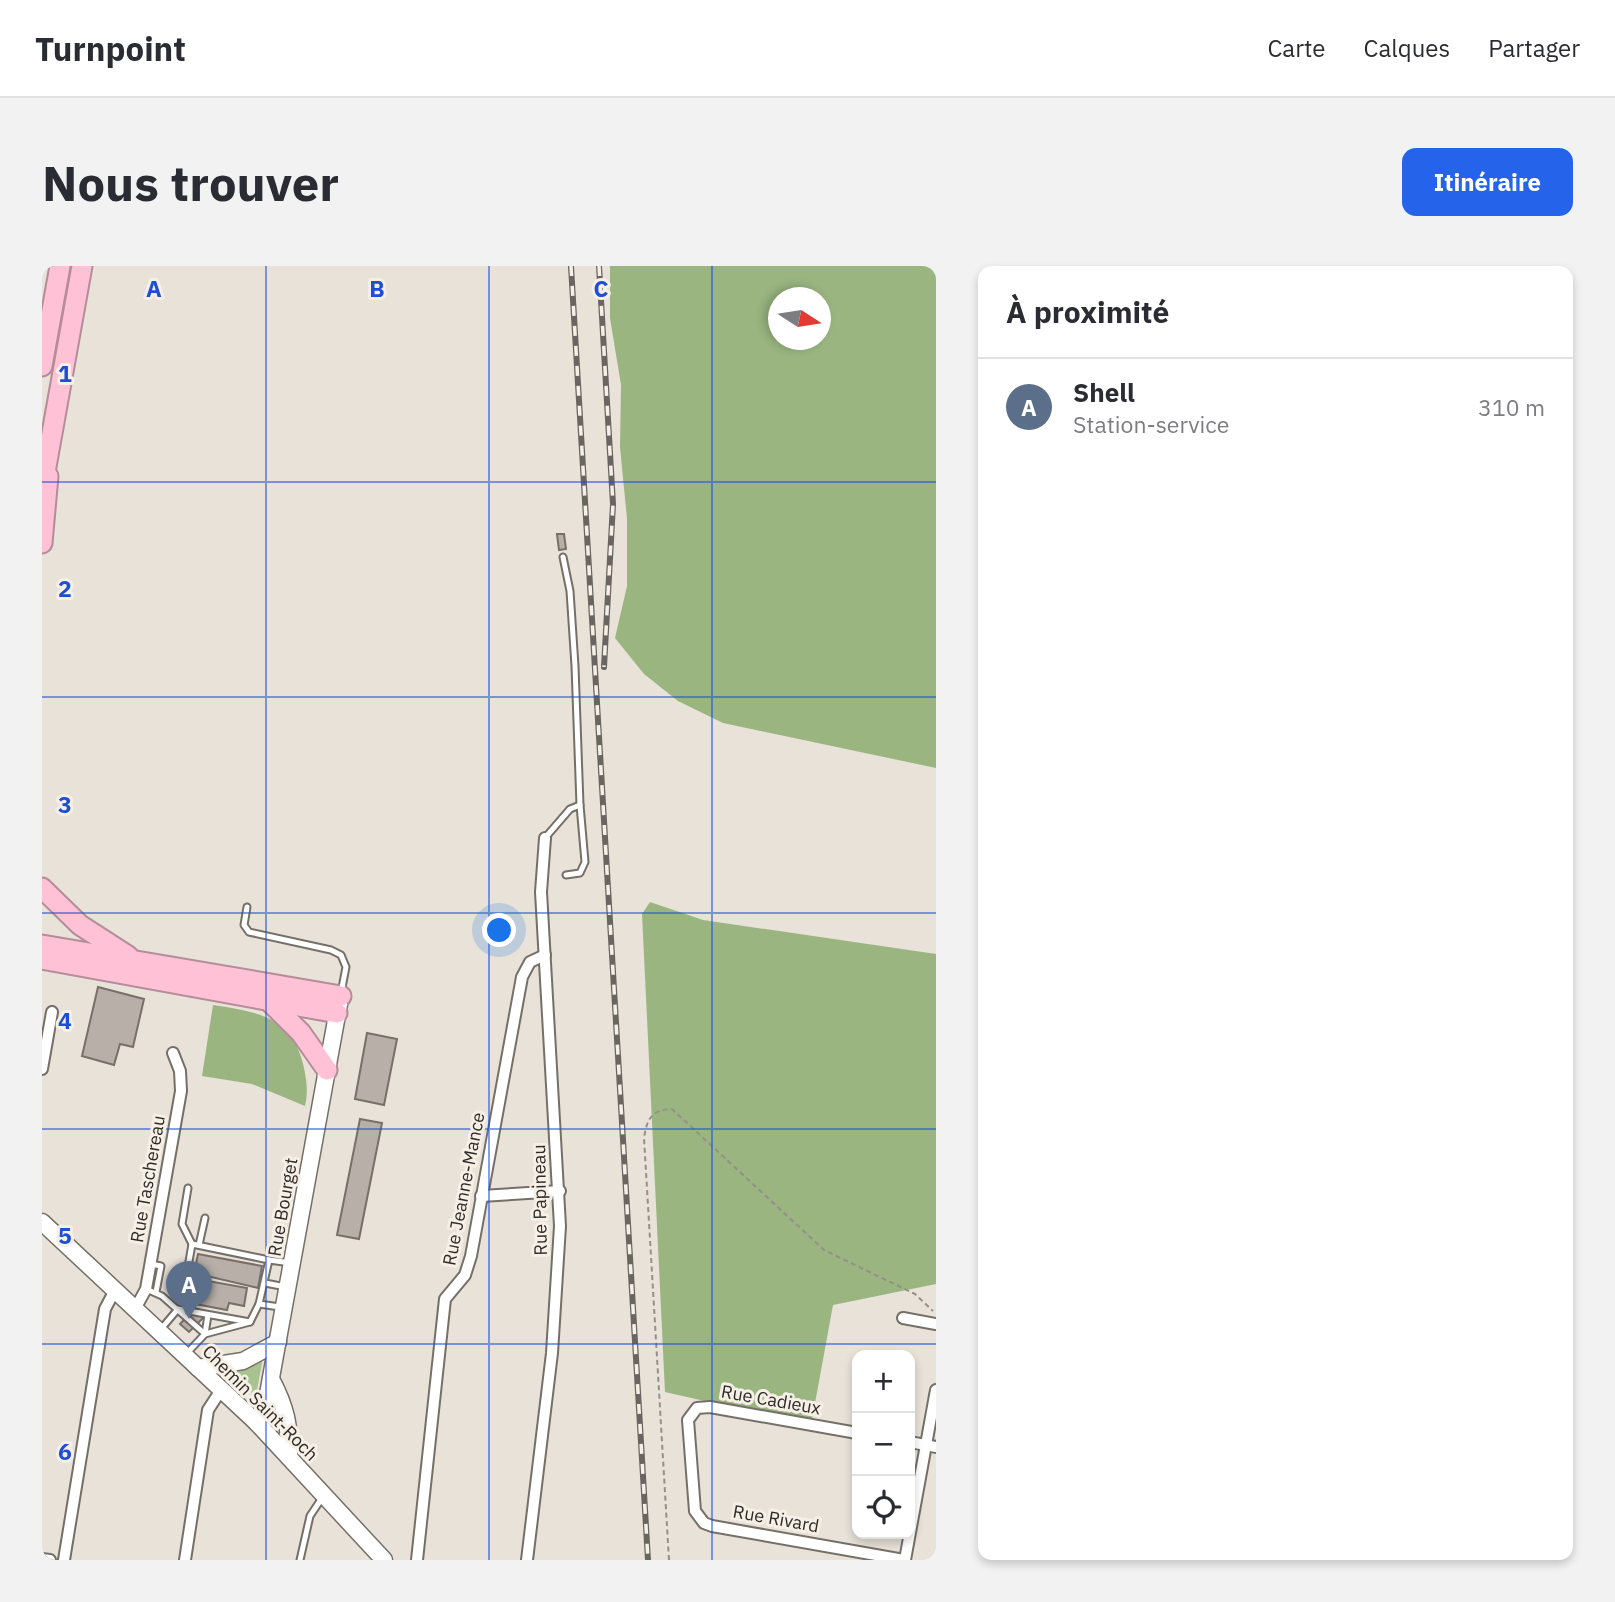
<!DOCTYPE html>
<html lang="fr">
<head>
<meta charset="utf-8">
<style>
  body { margin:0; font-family:"IBM Plex Sans",sans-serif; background:#f2f2f3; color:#2b2b33 }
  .controls { position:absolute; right:21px; bottom:21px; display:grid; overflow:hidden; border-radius:14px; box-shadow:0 4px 10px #0003 }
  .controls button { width:63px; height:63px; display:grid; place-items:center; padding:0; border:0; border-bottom:2px solid #e1e1e2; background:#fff; color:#2b2b33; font:35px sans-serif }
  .compass { position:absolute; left:726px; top:21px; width:63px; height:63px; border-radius:50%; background:#fff; box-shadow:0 4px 10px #0003; rotate:102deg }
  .you { position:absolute; left:458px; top:665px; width:24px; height:24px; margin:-18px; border:5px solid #fff; border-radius:50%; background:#1a73e8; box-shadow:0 0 0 10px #1a73e833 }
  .badge { display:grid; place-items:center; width:46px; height:46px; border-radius:50%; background:#2563eb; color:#fff; font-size:23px; font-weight:700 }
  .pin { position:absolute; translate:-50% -58px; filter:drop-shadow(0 2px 4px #0008) }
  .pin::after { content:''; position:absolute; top:37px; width:24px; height:21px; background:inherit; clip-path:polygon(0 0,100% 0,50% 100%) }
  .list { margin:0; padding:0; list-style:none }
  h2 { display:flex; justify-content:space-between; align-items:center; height:91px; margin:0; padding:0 28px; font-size:30px }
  h2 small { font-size:23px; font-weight:400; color:#7c7c81 }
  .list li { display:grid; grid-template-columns:46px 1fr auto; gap:21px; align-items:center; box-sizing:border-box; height:98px; padding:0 28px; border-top:2px solid #e1e1e2 }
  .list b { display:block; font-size:26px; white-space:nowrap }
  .list p { margin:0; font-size:23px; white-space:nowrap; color:#7c7c81 }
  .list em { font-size:23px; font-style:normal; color:#7c7c81 }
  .icon { flex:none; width:38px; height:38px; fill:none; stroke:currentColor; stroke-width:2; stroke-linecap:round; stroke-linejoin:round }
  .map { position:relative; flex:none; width:894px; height:1294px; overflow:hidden; border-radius:14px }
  header { display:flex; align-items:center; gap:42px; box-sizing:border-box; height:98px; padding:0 35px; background:#fff; border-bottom:2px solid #e1e1e2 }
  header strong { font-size:33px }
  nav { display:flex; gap:38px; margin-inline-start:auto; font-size:24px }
  .intro { display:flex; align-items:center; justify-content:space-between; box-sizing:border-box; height:168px; padding:0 42px }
  h1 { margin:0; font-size:49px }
  .button { padding:18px 32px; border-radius:14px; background:#2563eb; color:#fff; font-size:24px; font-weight:700 }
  main { display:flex; gap:42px; padding:0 42px }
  aside { flex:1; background:#fff; border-radius:14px; box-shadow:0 4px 10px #0003 }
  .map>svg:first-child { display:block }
  .green { fill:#a9c390 }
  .forest { fill:#9ab580; fill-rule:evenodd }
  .building { fill:#b8afa9; stroke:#786f69; stroke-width:2 }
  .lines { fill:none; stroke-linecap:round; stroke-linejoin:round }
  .lane-casing { stroke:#756f67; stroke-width:9 }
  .street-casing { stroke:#756f67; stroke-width:14 }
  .secondary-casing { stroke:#756f67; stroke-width:19 }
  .highway-casing { stroke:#b58c99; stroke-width:23 }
  .path { stroke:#948f89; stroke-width:2; stroke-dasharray:5 3.5; stroke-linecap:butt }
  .lane { stroke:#fff; stroke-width:5 }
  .street { stroke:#fff; stroke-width:10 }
  .secondary { stroke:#fff; stroke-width:16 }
  .highway { stroke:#fec1d6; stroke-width:19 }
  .rail-casing { stroke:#696561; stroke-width:6 }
  .rail { stroke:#f5efe6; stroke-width:3.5; stroke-dasharray:10; stroke-linecap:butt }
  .grid { fill:none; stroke:#1d4ed8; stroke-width:2; stroke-opacity:0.55 }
  .labels { text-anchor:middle; stroke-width:6; stroke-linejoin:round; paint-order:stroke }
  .street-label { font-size:18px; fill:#2d2a27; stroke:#f5efe6 }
  .grid-label { font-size:23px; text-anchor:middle; font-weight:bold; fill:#1d4ed8; stroke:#f5efe6; stroke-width:6; stroke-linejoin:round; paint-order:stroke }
</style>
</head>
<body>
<header>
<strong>Turnpoint</strong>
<nav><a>Carte</a><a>Calques</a><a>Partager</a></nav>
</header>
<div class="intro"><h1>Nous trouver</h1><a class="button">Itinéraire</a></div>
<main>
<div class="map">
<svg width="894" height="1294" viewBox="0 0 894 1294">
  <rect width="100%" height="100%" fill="#e8e2d9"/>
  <!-- green -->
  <path class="green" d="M 221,1092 L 215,1124 L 211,1128 L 182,1103 Z"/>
  <!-- forest -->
  <g class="forest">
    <path d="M 568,0 L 894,0 L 894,502 L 681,457 L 636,435 L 602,408 L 573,372 L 585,320 L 585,253 L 578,181 L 579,119 L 568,52 ZM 736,32 L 778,32 L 778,74 L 736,74 Z"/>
    <path d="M 608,636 L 661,654 L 894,688 L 894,1018 L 791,1039 L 769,1159 L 623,1126 L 600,648 Z"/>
    <path d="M 171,739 C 217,746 251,751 262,802 C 265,817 266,826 263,840 L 210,818 L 160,810 Z"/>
  </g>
  <!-- building -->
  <g class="building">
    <path d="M 515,268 L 522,268 L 524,283 L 517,284 Z"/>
    <path d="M 56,721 L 102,733 L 91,781 L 78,778 L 72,799 L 40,790 Z"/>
    <path d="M 325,767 L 355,773 L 342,839 L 313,833 Z"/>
    <path d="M 318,853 L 340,857 L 317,973 L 295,969 Z"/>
    <path d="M 156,988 L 220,1000 L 216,1022 L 152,1007 Z"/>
    <path d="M 133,1009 L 205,1022 L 202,1040 L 187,1037 L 185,1044 L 153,1038 L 154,1031 L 130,1027 Z"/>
    <path d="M 153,1042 L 162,1051 L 147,1066 L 138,1058 Z"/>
  </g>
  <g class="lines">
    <!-- lane casing -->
    <g class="lane-casing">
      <g id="lane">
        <path d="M 521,291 L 528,325 L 533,400 L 538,539 L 543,596 L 538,607 L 524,609"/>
        <path d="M 503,572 L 528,543 L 538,539"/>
        <path d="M 205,641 L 202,659 L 207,666 L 289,684 L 299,689 L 304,701 L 299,727"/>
        <path d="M 146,922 L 140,958 L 150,978"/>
        <path d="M 157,979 L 163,952"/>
        <path d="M 109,998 L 119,1000 L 114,1026"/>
        <path d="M 145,1007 L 150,978 L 227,994"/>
        <path d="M 223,1017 L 244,1021"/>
        <path d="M 104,1023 L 120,1030 L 163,1068 L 208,1056 L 217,1038 L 238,1041"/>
        <path d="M 217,1038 L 227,994 L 249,997"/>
        <path d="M 119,1063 L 136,1043 L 208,1056"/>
        <path d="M 145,1087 L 163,1068 L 166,1049"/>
        <path d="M 258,1294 L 268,1250 L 280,1232"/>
      </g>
    </g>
    <!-- street casing -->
    <g class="street-casing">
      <g id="street">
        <path d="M 0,803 L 10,746"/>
        <path d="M 439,930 L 518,925"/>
        <path d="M 93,1043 L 104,1023 L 139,825 L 138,805 L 131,787"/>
        <path d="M 861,1052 L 894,1058"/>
        <path d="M 815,1167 L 668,1141 L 655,1142 L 646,1154 L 653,1245 L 662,1257 L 670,1260 L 862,1294"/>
        <path d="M 868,1176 L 894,1181"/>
        <path d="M 0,1293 L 8,1294"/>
        <path d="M 22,1294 L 63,1043 L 73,1024"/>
        <path d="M 143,1294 L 166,1144 L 179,1124"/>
        <path d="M 375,1294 L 403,1033 L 423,1009 L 429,990 L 480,711 L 488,696 L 503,689"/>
        <path d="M 485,1294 L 510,1087 L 518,960 L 499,626 L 503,572"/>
        <path d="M 863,1294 L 894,1124"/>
      </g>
    </g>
    <!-- secondary casing -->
    <g class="secondary-casing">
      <g id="secondary">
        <path d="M 0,956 L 214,1156 L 342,1294"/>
        <path d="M 156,1102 L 201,1095 L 236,1076"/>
        <path d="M 229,1113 C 244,1141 248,1160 247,1191"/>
        <path d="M 214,1156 L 224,1139 L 297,738"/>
      </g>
    </g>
    <!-- highway casing -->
    <g class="highway-casing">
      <g id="highway">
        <path d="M 0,100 L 18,0"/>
        <path d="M 0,223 L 40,0"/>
        <path d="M 0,277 L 6,210"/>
        <path d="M 0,622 L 38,659 L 86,690"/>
        <path d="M 0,679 L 299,730"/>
        <path d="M 0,693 L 295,747"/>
        <path d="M 227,735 L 259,767 L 285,804"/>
      </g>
    </g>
    <!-- path -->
    <path class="path" d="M 627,1294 L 602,872 C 605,853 609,844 630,843 L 782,984 L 873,1028 L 891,1045"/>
    <!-- lane -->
    <use href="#lane" class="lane"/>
    <!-- street -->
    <use href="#street" class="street"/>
    <!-- secondary -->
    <use href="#secondary" class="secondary"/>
    <!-- highway -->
    <use href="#highway" class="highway"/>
    <!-- rail casing -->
    <g class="rail-casing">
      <g id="rail">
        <path d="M 529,0 L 606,1294"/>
        <path d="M 557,0 L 571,238 L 562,401"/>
      </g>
    </g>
    <!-- rail -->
    <use href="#rail" class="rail"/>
  </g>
  <!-- grid -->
  <path class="grid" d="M 224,0 L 224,1294M 447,0 L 447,1294M 670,0 L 670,1294M 0,216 L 894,216M 0,431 L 894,431M 0,647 L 894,647M 0,863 L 894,863M 0,1078 L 894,1078"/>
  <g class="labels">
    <!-- street labels -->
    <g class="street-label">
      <text transform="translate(106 913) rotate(-80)" y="6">Rue Taschereau</text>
      <text transform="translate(422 923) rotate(-79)" y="6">Rue Jeanne-Mance</text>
      <text transform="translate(498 934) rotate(-91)" y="6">Rue Papineau</text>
      <text transform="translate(241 941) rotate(-80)" y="6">Rue Bourget</text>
      <text transform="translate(729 1134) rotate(10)" y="6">Rue Cadieux</text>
      <text transform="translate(218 1137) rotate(45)" y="6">Chemin Saint-Roch</text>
      <text transform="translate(734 1253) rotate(10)" y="6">Rue Rivard</text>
    </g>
  </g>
  <g class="grid-label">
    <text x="112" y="31">A</text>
    <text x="335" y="31">B</text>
    <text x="559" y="31">C</text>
    <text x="23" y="116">1</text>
    <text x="23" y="331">2</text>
    <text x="23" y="547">3</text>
    <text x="23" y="763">4</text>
    <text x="23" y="978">5</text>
    <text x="23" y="1194">6</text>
  </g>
</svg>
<div class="controls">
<button>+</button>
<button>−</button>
<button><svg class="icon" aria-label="locate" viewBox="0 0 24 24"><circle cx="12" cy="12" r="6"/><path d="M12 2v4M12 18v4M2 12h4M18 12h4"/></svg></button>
</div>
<svg class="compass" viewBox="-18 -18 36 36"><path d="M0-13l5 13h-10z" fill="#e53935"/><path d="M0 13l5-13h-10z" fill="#7c7c81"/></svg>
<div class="you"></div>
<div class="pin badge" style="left:147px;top:1053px;background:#5c6f8a">A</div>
</div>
<aside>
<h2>À proximité<small></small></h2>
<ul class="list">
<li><span class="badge" style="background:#5c6f8a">A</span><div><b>Shell</b><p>Station-service</p></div><em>310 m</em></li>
</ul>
</aside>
</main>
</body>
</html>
